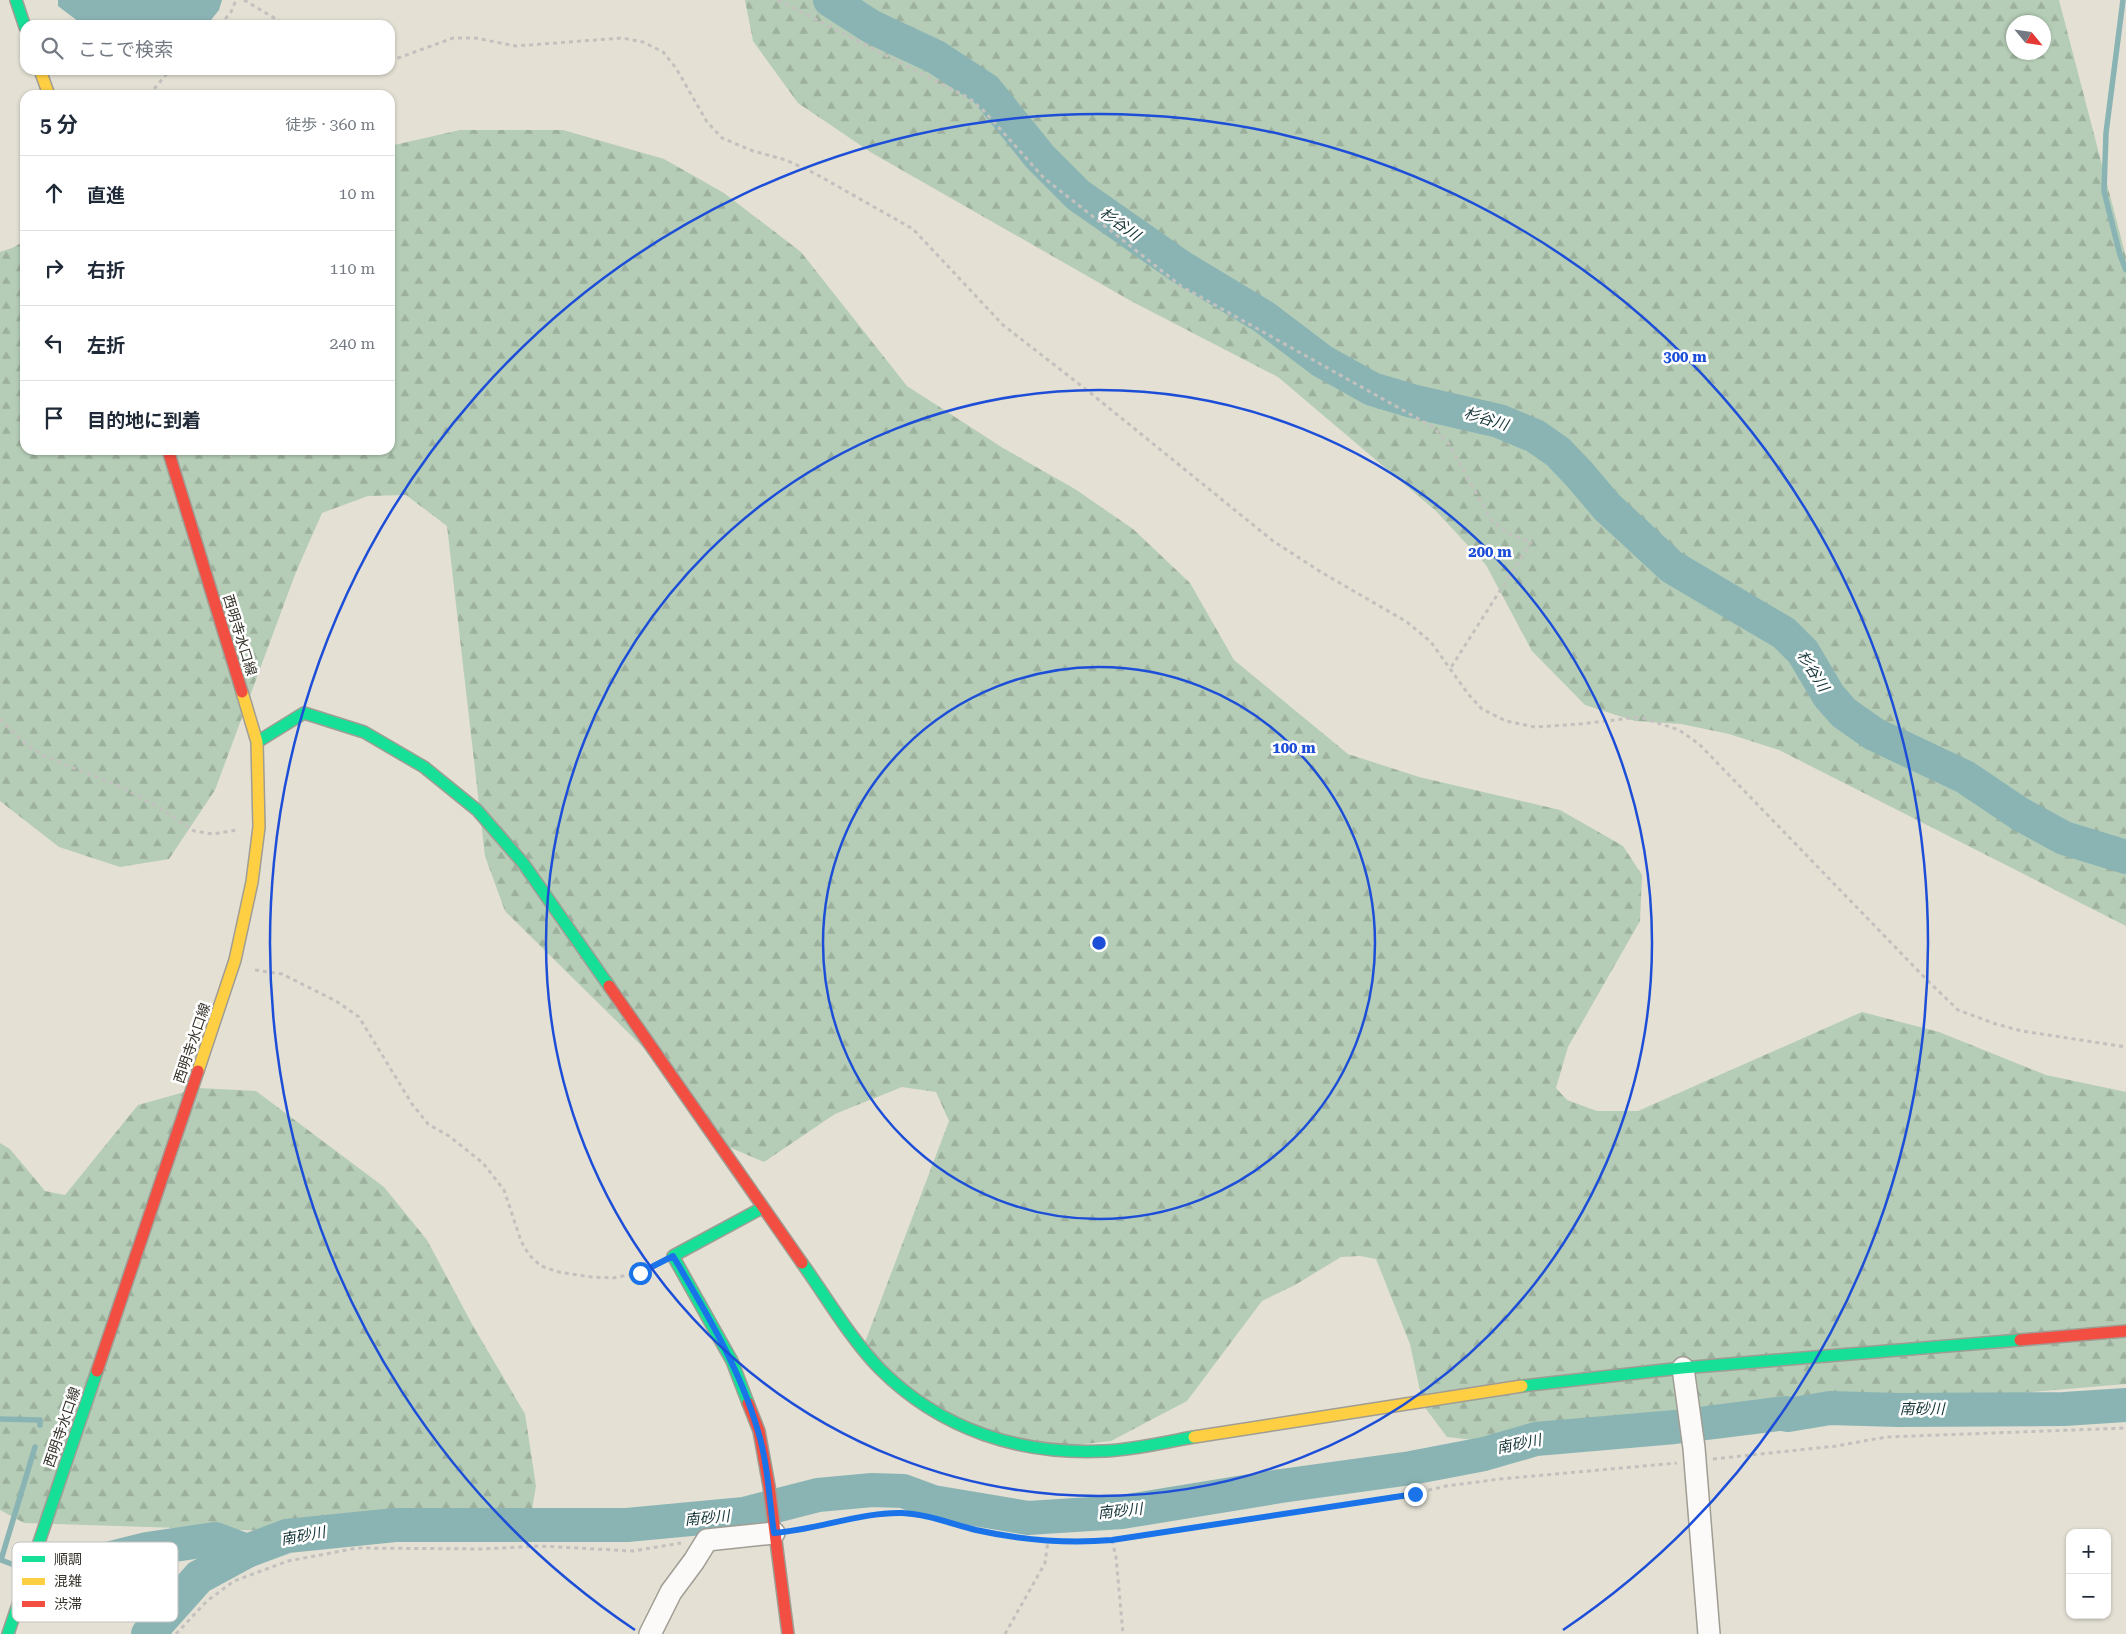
<!DOCTYPE html>
<html lang="ja">
<meta charset="utf-8">
<style>
body{margin:0;font-family:"Roboto Serif","Noto Sans JP",serif;background:#f6f6f7;color:#1f2937}
.controls{position:absolute;right:15px;bottom:15px;display:grid;overflow:hidden;border-radius:10px;box-shadow:0 1px 4px #0004}
.controls button{width:45px;height:45px;display:grid;place-items:center;padding:0;border:0;border-bottom:1px solid #e0e1e3;background:#fff;color:#1f2937;font:25px sans-serif}
.compass{position:absolute;left:2006px;top:15px;width:45px;height:45px;border-radius:50%;background:#fff;box-shadow:0 1px 4px #0004;rotate:119deg}
.stop{position:absolute;width:15px;height:15px;margin:-11px;border:4px solid #1a73e8;border-radius:50%;background:#fff}
.stop.end{background:#1a73e8;border-color:#fff;box-shadow:0 1px 5px #0008}
.list{margin:0;padding:0;list-style:none}
h2{display:flex;justify-content:space-between;align-items:center;height:65px;margin:0;padding:0 20px;font-size:21px}
h2 small{font-size:16px;font-weight:400;color:#747a83}
.list li{display:grid;grid-template-columns:32px 1fr auto;gap:15px;align-items:center;box-sizing:border-box;height:75px;padding:0 20px;border-top:1px solid #e0e1e3}
.list b{display:block;font-size:19px;white-space:nowrap}
.list em{font-size:16px;font-style:normal;color:#747a83}
.icon{flex:none;width:28px;height:28px;fill:none;stroke:currentColor;stroke-width:2;stroke-linecap:round;stroke-linejoin:round}
.map{position:relative;flex:none;width:2126px;height:1634px;overflow:hidden}
.search{position:absolute;background:#fff;box-shadow:0 1px 4px #0004;left:20px;top:20px;width:375px;height:55px;display:flex;align-items:center;gap:12px;box-sizing:border-box;padding:0 18px;border-radius:15px;color:#747a83;font-size:19px}
.panel{position:absolute;background:#fff;box-shadow:0 1px 4px #0004;left:20px;top:90px;width:375px;height:365px;border-radius:15px}
.map>svg:first-child{display:block}
.forest{fill:url(#forest-firs);fill-rule:evenodd}
.water{fill:#8ab4b4}
.lines{fill:none;stroke-linecap:round;stroke-linejoin:round}
.stream{stroke:#8ab4b4;stroke-width:5.5}
.river{stroke:#8ab4b4;stroke-width:34}
.street-casing{stroke:#a09d94;stroke-width:24}
.fast-casing{stroke:#a09d94;stroke-width:14}
.slow-casing{stroke:#a09d94;stroke-width:14}
.jam-casing{stroke:#a09d94;stroke-width:14}
.path{stroke:#c3c1be;stroke-width:3;stroke-dasharray:4 4;stroke-linecap:butt}
.street{stroke:#fbfaf9;stroke-width:21}
.fast{stroke:#16e098;stroke-width:11}
.slow{stroke:#ffcf43;stroke-width:11}
.jam{stroke:#f24e42;stroke-width:11}
.route{stroke:#1a73e8;stroke-width:6}
.ring{fill:none;stroke:#1d4ed8;stroke-width:2.5}
.labels{text-anchor:middle;dominant-baseline:central;stroke-width:5;stroke-linejoin:round;paint-order:stroke}
.street-label{font-size:14px;fill:#343129;stroke:#fff}
.water-label{font-size:15px;font-style:italic;fill:#133336;stroke:#fff}
.key{fill:#fff;stroke:#c2c1bf;stroke-width:1}
.key-label{font-size:14px;fill:#343129}
.centre{fill:#1d4ed8;stroke:#fff;stroke-width:2.5}
.ring-label{font-size:15px;text-anchor:middle;font-weight:bold;fill:#1d4ed8;stroke:#fff;stroke-width:5;stroke-linejoin:round;paint-order:stroke}
</style>
<div class="map">
<svg width="2126" height="1634" viewBox="0 0 2126 1634">
<defs>
<pattern id="forest-firs" width="22" height="20" patternUnits="userSpaceOnUse" patternTransform="scale(1.25)"><rect width="22" height="20" fill="#b5cdb7"/><path d="M5 1l3.5 6h-7zM16 11l3.5 6h-7z" fill="#9cb09d"/></pattern>
</defs>
<rect width="100%" height="100%" fill="#e4e0d4"/>
<g class="forest">
<path d="M745,0H2059L2126,257V926L1779,750L1729,734L1681,724L1635,721L1585,705L1532,651L1486,565L1436,511L1278,377L1131,301L872,153L798,103L753,41ZM2014,22H2044V52H2014Z"/>
<path d="M460,130H563L664,159L724,193L801,252L907,386L1003,448L1075,489L1133,529L1190,583L1234,660L1348,754L1419,777L1560,810L1623,846L1642,875L1640,921L1568,1047L1556,1088L1567,1100L1597,1111H1638L1862,1012L1939,1032L2046,1075L2126,1092V1384L1474,1440L1447,1437L1423,1405L1410,1344L1376,1259L1360,1256L1341,1257L1295,1285L1262,1301L1187,1401L1111,1441L1041,1449L924,1407L862,1350L949,1121L936,1092L902,1087L835,1114L764,1162L717,1142L664,1068L505,911L485,856L447,526L406,495L368,496L322,513L296,572L215,790L169,859L120,867L59,847L0,801V252L12,248L25,241V450H390V146Z"/>
<path d="M199,1088L256,1091L384,1187L427,1240L473,1326L525,1414L536,1486L527,1539L24,1523L0,1510V1143L10,1149L45,1191L65,1195L138,1105Z"/>
</g>
<path class="water" d="M58,0H222L219,10L207,25H83L58,6Z"/>
<g class="lines">
<g class="stream">
<path d="M2123,0L2106,133L2104,191L2120,255L2126,270"/>
<path d="M0,1419L40,1420V1425"/>
<path d="M22,1568L1,1560L35,1447"/>
</g>
<g class="river">
<path d="M830,0L872,27L936,57L986,90L1040,157L1078,195L1181,267L1264,317L1322,361L1372,389L1412,401L1499,421L1535,436L1558,452L1579,474L1607,507L1672,567L1784,633L1803,652L1829,696L1844,713L1874,734L1965,777L2020,814L2064,838L2126,857"/>
<path d="M43,1575L147,1549L215,1539L247,1551"/>
<path d="M148,1634L199,1577L247,1551L287,1536L395,1525H627L744,1514L818,1495L872,1490L903,1491L933,1502L1028,1518L1122,1512L1281,1486L1411,1468L1484,1454L1536,1439L1675,1427L1786,1413L1788,1415L1830,1408L1898,1410L2064,1409L2126,1405"/>
</g>
<g class="street-casing">
<g id="street">
<path d="M1683,1368L1694,1448L1709,1634"/>
<path d="M650,1634L671,1592L694,1561L707,1540L774,1533"/>
</g>
</g>
<g class="fast-casing">
<g id="fast">
<path d="M16,0L25,27"/>
<path d="M257,742L304,713L364,732L424,767L477,810L523,863L609,986"/>
<path d="M802,1263C827,1298 850,1338 880,1369C941,1430 1020,1455 1104,1451C1134,1450 1165,1442 1194,1437"/>
<path d="M1522,1386L1682,1368L2020,1340"/>
<path d="M748,1403L732,1361L673,1256L762,1208"/>
<path d="M8,1634L97,1371"/>
</g>
</g>
<g class="slow-casing">
<g id="slow">
<path d="M40,70L49,95"/>
<path d="M198,1071L235,960L252,882L259,827L257,742L242,692"/>
<path d="M1194,1437L1522,1386"/>
</g>
</g>
<g class="jam-casing">
<g id="jam">
<path d="M168,450L242,692"/>
<path d="M609,986L802,1263"/>
<path d="M2020,1340L2126,1331"/>
<path d="M97,1371L198,1071"/>
<path d="M748,1403L759,1431L769,1486L788,1634"/>
</g>
</g>
<g class="path">
<path d="M244,0L286,25"/>
<path d="M778,0L969,98L985,112L1044,178L1181,286L1433,427L1449,444L1491,520L1509,534L1531,542L1450,669"/>
<path d="M220,25L231,12L236,0"/>
<path d="M390,61L453,38H475L516,46L622,38L643,42L663,52L676,68L707,122L722,138L753,151L786,160L816,174L913,229L1003,325L1088,391L1273,541L1321,572L1407,622L1431,642L1469,695L1482,709L1506,721L1535,727L1580,724L1640,717L1679,730L1699,744L1928,981L1958,1010L1996,1024L2022,1031L2126,1047"/>
<path d="M149,95L170,70"/>
<path d="M0,719L28,746L46,757L117,785L157,806L194,831L213,834L237,830"/>
<path d="M255,970L282,974L336,1001L359,1017L412,1104L428,1124L449,1136L483,1163L504,1190L521,1241L529,1255L541,1266L559,1272L591,1277L613,1278L639,1273L655,1265"/>
<path d="M1713,1459L1836,1446L1886,1437L2126,1428"/>
<path d="M797,1531C831,1525 867,1513 902,1513C927,1514 951,1524 976,1530C1021,1540 1065,1544 1112,1540L1354,1502L1395,1498L1446,1486L1500,1479L1677,1463"/>
<path d="M1112,1540L1116,1557L1123,1634"/>
<path d="M176,1634L207,1601L234,1581L288,1561L357,1548L482,1549L539,1546L633,1551L681,1543"/>
<path d="M1005,1634L1045,1563L1048,1541"/>
</g>
<use href="#street" class="street"/>
<use href="#fast" class="fast"/>
<use href="#slow" class="slow"/>
<use href="#jam" class="jam"/>
</g>
<g class="lines">
<path class="route" d="M640,1273L673,1256C706,1312 740,1369 758,1431C768,1464 769,1499 774,1533C816,1530 861,1512 902,1513C927,1514 952,1524 976,1530C1021,1540 1065,1544 1112,1540L1415,1494"/>
</g>
<g class="ring">
<circle cx="1099" cy="943" r="276"/>
<circle cx="1099" cy="943" r="553"/>
<path d="M635 1630A829 829 0 1 1 1563 1630"/>
</g>
<g class="labels">
<g class="street-label">
<text transform="translate(240 635) rotate(73)">西明寺水口線</text>
<text transform="translate(192 1043) rotate(-71)">西明寺水口線</text>
<text transform="translate(62 1427) rotate(-71)">西明寺水口線</text>
</g>
<g class="water-label">
<text transform="translate(1120 224) rotate(35)">杉谷川</text>
<text transform="translate(1486 419) rotate(17)">杉谷川</text>
<text transform="translate(1813 671) rotate(58)">杉谷川</text>
<text x="1922" y="1409">南砂川</text>
<text transform="translate(1519 1444) rotate(-11)">南砂川</text>
<text transform="translate(1120 1511) rotate(-6)">南砂川</text>
<text transform="translate(707 1518) rotate(-5)">南砂川</text>
<text transform="translate(303 1536) rotate(-10)">南砂川</text>
</g>
</g>
<rect x="12" y="1542" width="166" height="80" rx="8" class="key"/>
<rect x="22" y="1556" width="23" height="6" fill="#16e098"/>
<rect x="22" y="1578" width="23" height="7" fill="#ffcf43"/>
<rect x="22" y="1601" width="23" height="6" fill="#f24e42"/>
<g class="key-label">
<text x="54" y="1564">順調</text>
<text x="54" y="1586">混雑</text>
<text x="54" y="1609">渋滞</text>
</g>
<circle cx="1099" cy="943" r="8" class="centre"/>
<g class="ring-label">
<text x="1685" y="362">300 m</text>
<text x="1490" y="557">200 m</text>
<text x="1294" y="753">100 m</text>
</g>
</svg>
<div class="controls">
<button>+</button>
<button>−</button>
</div>
<svg class="compass" viewBox="-18 -18 36 36"><path d="M0-13l5 13h-10z" fill="#e53935"/><path d="M0 13l5-13h-10z" fill="#747a83"/></svg>
<div class="stop" style="left:640px;top:1273px"></div>
<div class="stop end" style="left:1415px;top:1494px"></div>
<div class="search"><svg class="icon" aria-label="search" viewBox="0 0 24 24"><circle cx="10" cy="10" r="6"/><path d="M15 15l6 6"/></svg>ここで検索</div>
<section class="panel">
<h2>5 分<small>徒歩 · 360 m</small></h2>
<ul class="list">
<li><svg class="icon" aria-label="ahead" viewBox="0 0 24 24"><path d="M12 20V5M6 11l6-6 6 6"/></svg><div><b>直進</b></div><em>10 m</em></li>
<li><svg class="icon" aria-label="right" viewBox="0 0 24 24"><path d="M7 20v-9h11M14 6l5 5-5 5"/></svg><div><b>右折</b></div><em>110 m</em></li>
<li><svg class="icon" aria-label="left" viewBox="0 0 24 24"><path d="M17 20v-9H6M10 6l-5 5 5 5"/></svg><div><b>左折</b></div><em>240 m</em></li>
<li><svg class="icon" aria-label="arrive" viewBox="0 0 24 24"><path d="M6 21V4h12l-3 4 3 4H6"/></svg><div><b>目的地に到着</b></div></li>
</ul>
</section>
</div>
